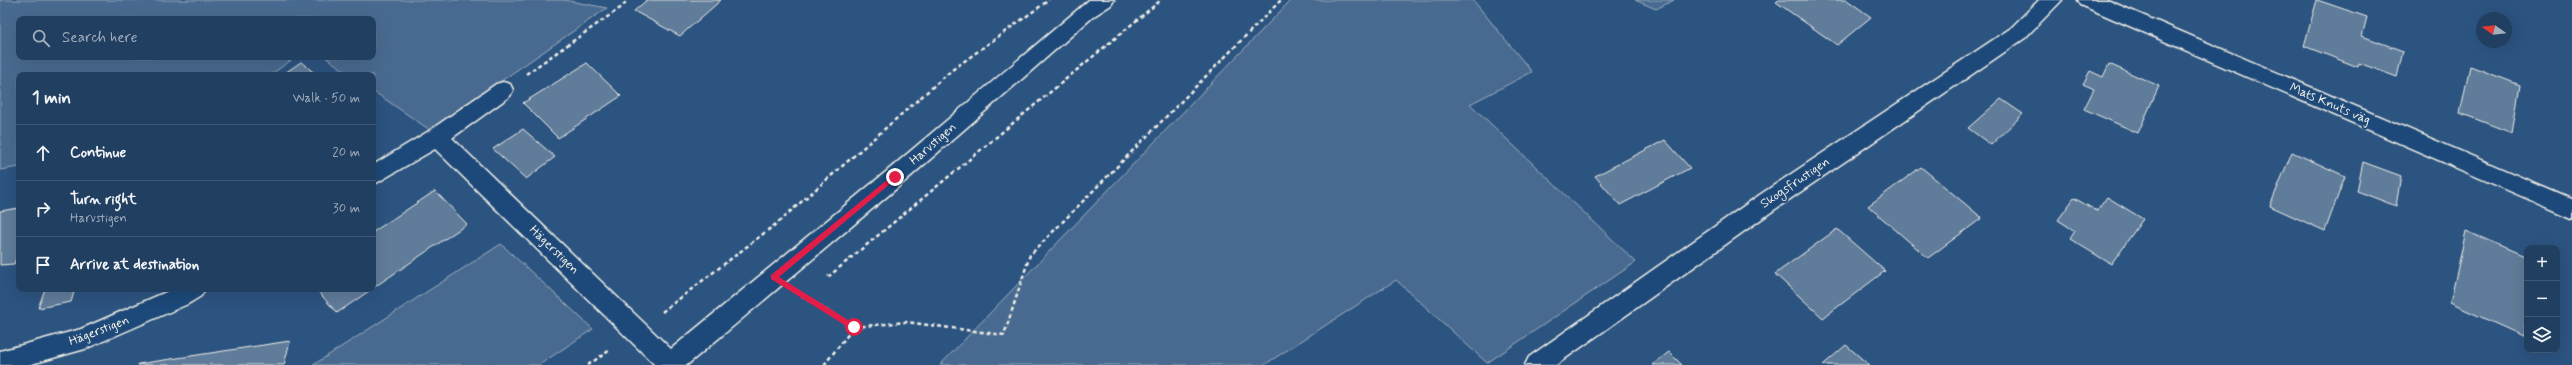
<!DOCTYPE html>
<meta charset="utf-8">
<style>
body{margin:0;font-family:Mynerve,sans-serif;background:#2d4a6a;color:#f1f3f6}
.controls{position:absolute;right:12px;bottom:12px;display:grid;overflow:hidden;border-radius:8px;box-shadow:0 4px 16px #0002}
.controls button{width:36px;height:36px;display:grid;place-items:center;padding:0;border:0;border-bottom:1px solid #3e5876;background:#213f61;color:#f1f3f6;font:20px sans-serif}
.compass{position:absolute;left:2476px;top:12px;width:36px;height:36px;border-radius:50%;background:#213f61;box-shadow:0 4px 16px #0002;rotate:284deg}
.stop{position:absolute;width:12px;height:12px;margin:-9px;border:3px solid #e11d48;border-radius:50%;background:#fff}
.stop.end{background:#e11d48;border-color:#fff;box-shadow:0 1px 4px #0008}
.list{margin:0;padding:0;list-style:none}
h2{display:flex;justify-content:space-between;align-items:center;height:52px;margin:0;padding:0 16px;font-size:17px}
h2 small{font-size:13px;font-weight:400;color:#a2afbd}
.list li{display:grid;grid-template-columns:26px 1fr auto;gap:12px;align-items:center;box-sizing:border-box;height:56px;padding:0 16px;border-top:1px solid #3e5876}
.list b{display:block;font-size:15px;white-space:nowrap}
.list p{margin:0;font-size:13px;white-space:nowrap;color:#a2afbd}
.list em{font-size:13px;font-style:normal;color:#a2afbd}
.icon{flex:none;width:22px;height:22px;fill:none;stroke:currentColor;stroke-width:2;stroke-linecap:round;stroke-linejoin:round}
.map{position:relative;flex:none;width:2572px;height:365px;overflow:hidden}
.search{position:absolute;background:#213f61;box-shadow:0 4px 16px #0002;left:16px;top:16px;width:360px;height:44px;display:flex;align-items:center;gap:10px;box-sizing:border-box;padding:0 14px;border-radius:8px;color:#a2afbd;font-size:15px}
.panel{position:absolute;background:#213f61;box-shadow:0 4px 16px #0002;left:16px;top:72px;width:360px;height:220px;border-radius:8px}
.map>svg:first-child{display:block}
.green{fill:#496b90;stroke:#9eaebc}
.building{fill:#5e7b9a;stroke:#f4f1e8}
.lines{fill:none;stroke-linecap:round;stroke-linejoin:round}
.street-casing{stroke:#f4f1e8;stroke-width:3}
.path{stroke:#f4f1e8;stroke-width:2.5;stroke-dasharray:4 3;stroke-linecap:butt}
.street{fill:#1f4a7a;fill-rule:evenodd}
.route{fill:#e11d48}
.labels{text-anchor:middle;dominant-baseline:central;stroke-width:4;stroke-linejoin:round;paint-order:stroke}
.street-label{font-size:13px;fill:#f4f1e8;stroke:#1f4a7a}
</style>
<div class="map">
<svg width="2572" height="365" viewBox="0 0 2572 365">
<rect width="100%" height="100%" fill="#2c5481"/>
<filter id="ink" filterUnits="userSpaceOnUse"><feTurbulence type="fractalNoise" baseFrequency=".025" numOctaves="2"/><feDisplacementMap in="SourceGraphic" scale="8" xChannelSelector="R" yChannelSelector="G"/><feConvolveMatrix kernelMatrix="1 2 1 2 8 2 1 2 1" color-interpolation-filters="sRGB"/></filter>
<g filter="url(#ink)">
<g class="green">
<path d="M0,0H564L607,8L430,130L373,91V75H351L325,57H373V19H19V57H296L270,75H19V167L0,170Z"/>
<path d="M1291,0H1473L1532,72L1470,104L1636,262L1487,363L1396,280L1264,365H940Z"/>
<path d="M1635,0H1674L1656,9Z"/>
<path d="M501,244L593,329L539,365H313Z"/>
</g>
<g class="building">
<path d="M647,0H721L680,36L634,11Z"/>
<path d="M1779,0H1847L1871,17L1837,45L1776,2Z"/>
<path d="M2317,0L2367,17L2362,36L2403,51L2397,77L2359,63L2358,67L2304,46Z"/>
<path d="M301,62L317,75H282Z"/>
<path d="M587,63L621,96L558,138L523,103Z"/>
<path d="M2109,64L2159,86L2138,133L2084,109L2094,89L2083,84L2090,71L2103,77Z"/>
<path d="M2470,66L2520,85L2512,133L2460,113Z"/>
<path d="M2001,99L2023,114L1991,145L1968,128Z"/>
<path d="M523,129L555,157L526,179L493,149Z"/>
<path d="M1665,140L1690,168L1620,205L1595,176Z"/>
<path d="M2292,152L2345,176L2325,231L2270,206Z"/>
<path d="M2363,162L2401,176L2396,206L2357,191Z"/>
<path d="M1921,167L1982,218L1928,258L1868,206Z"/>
<path d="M435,191L467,224L373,288V232Z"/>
<path d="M2107,197L2143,219L2111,264L2070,239L2075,231L2058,220L2074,198L2097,211Z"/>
<path d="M19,208V251L14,264L0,265V211Z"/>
<path d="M1837,229L1885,271L1823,318L1775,274Z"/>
<path d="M2466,231L2527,257V316L2523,336L2450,303Z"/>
<path d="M45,289H75L71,302L38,308Z"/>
<path d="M316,289H372L337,313Z"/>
<path d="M290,341L284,365H138V364Z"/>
<path d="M1846,345L1869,365H1823Z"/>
<path d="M1669,352L1682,365H1652Z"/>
</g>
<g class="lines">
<g class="street-casing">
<g id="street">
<path d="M1089,0H1114L1111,5L1094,16L903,183L687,365H655L435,149L373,185V165L429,131L496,84L503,82L510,84L513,90L510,96L452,138L671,349L887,171Z"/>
<path d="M2039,0H2062L2025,38L1774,210L1556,365H1525L1529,357L1758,196L2011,28Z"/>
<path d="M2078,0H2107L2572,199V218L2081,5Z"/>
<path d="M173,289H205L201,296L188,304L85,349L28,365H0V351L81,329Z"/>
</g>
</g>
<g class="path">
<path d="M526,74L623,6L627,0"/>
<path d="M828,277L1161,0"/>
<path d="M801,295L854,327"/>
<path d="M662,312L776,224L952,70L1049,0"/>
<path d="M588,365L610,350"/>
<path d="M824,365L854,327L906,322L1004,335L1030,255L1281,0"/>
</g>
<use href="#street" class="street"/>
</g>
</g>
<path class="route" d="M893,175H897V178L779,277L856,325V329H851L771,279V275Z"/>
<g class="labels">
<g class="street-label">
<text transform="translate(2330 104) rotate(23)">Mats Knuts väg</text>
<text transform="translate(933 144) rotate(-41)">Harvstigen</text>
<text transform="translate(1795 183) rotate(-34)">Skogsfrustigen</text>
<text transform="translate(554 250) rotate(44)">Hägerstigen</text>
<text transform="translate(99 331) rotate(-21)">Hägerstigen</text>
</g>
</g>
</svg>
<div class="controls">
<button>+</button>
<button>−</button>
<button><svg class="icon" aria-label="layers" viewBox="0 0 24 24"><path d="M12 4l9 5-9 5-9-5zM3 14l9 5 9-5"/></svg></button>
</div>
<svg class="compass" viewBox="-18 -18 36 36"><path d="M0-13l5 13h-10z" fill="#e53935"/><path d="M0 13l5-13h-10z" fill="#a2afbd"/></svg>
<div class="stop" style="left:854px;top:327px"></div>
<div class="stop end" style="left:895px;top:177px"></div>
<div class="search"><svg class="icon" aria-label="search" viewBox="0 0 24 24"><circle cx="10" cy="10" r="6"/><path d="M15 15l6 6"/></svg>Search here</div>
<section class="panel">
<h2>1 min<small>Walk · 50 m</small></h2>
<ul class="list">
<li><svg class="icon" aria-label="ahead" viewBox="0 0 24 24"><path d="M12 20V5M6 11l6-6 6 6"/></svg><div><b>Continue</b></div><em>20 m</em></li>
<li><svg class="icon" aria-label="right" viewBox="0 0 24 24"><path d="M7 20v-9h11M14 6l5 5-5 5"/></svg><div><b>Turn right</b><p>Harvstigen</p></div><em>30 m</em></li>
<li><svg class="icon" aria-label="arrive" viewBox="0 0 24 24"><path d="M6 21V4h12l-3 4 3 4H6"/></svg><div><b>Arrive at destination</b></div></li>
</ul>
</section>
</div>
